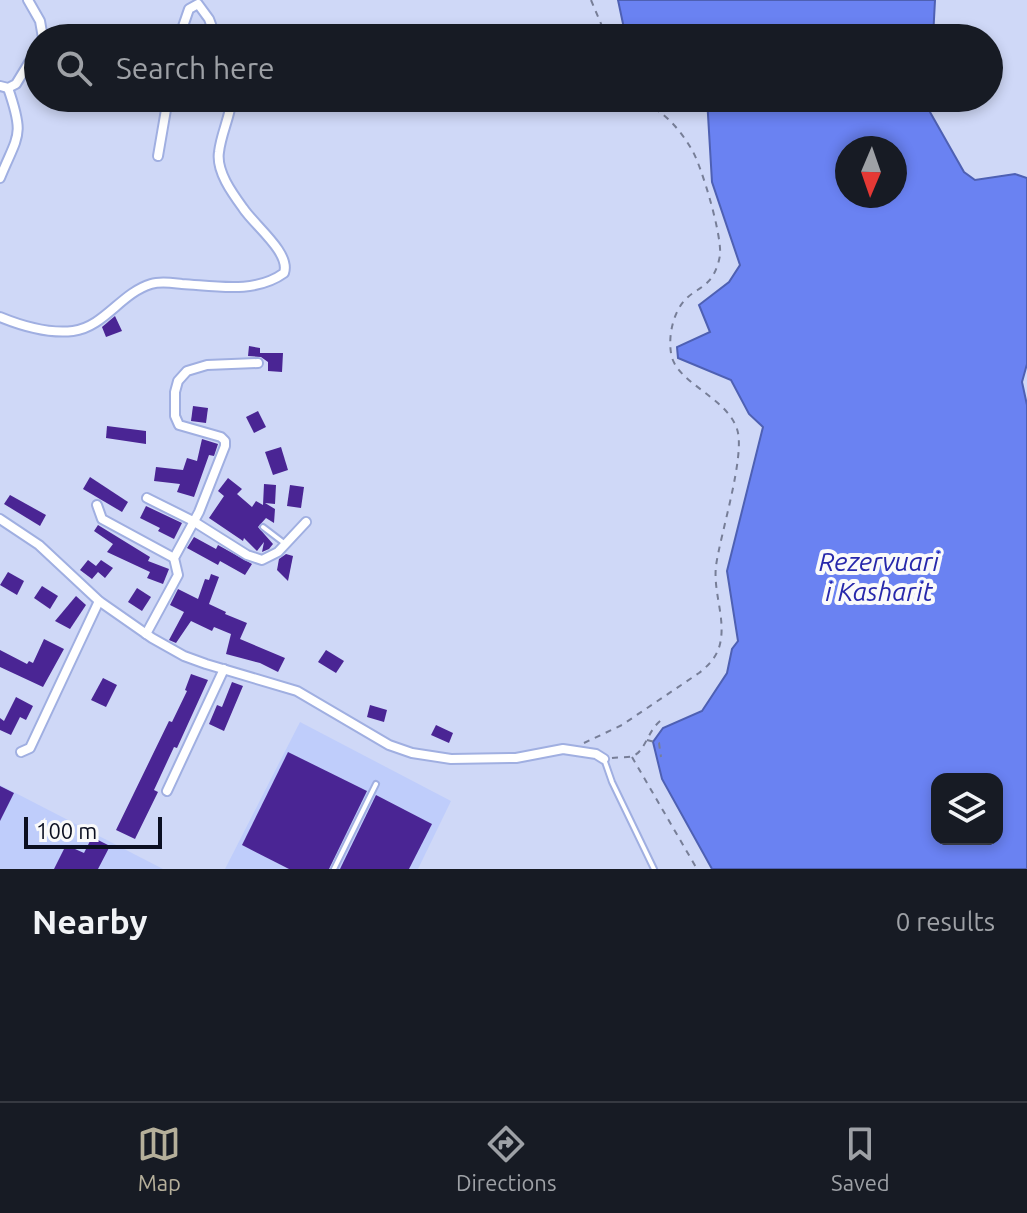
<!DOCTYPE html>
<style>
body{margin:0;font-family:Ubuntu,sans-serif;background:#20242c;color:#f1f3f6}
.controls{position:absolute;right:24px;bottom:24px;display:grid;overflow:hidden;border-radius:16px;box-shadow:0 4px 12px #0003}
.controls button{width:72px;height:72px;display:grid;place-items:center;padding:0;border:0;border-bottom:2px solid #363941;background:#171b24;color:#f1f3f6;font:40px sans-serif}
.compass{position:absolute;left:835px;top:136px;width:72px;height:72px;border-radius:50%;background:#171b24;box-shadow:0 4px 12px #0003;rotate:182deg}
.scale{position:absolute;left:24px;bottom:20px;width:138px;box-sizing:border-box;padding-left:8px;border:4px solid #0b0f21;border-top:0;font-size:22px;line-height:28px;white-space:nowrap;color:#0b0f21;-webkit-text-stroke:6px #fafafa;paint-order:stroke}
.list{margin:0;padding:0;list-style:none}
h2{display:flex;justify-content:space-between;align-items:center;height:104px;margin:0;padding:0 32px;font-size:34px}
h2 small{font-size:26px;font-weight:400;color:#9ea1a6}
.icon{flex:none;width:44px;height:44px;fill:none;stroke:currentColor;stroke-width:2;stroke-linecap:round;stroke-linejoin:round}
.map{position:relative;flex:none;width:1027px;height:869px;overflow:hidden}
.search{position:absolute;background:#171b24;box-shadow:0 4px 12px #0003;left:24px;right:24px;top:24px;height:88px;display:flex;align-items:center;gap:20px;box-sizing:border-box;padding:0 28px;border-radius:44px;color:#9ea1a6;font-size:30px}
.sheet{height:232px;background:#171b24}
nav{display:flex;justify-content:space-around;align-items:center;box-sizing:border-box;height:112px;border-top:2px solid #363941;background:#171b24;font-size:22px;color:#9ea1a6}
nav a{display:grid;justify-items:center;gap:4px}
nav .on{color:#b5af9a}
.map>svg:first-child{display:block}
.built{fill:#bfcdfb}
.water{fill:#6a82f2;stroke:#4e60b3;stroke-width:2;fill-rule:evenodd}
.building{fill:#4a2594}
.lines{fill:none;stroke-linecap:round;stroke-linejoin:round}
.service-casing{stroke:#a0afe1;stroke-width:8}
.minor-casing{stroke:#a0afe1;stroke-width:12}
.path{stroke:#777e97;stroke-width:2;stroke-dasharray:6 6;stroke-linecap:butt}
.service{stroke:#fff;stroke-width:4}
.minor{stroke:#fff;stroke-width:8}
.labels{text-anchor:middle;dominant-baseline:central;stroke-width:8;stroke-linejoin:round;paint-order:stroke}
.water-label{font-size:26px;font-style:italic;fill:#2728ab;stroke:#fafafa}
</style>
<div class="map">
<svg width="1027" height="869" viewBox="0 0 1027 869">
<rect width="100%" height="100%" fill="#cfd8f7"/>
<g class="built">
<path d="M300,722L451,801L418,869H225Z"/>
<path d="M0,785L163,869H0Z"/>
</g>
<g class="water">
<path d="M618,0H935L933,38H626Z"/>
<path d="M707,98H922L964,172L975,180L1015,174L1027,178V364L1022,382L1027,405V869H712L662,779L653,742L663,728L702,711L727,673L732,649L738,641L727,571L763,427L749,414L731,380L678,358L677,347L710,332L699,305L729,282L740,265L712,182ZM847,148H895V196H847ZM937,779H997V839H937Z"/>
</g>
<g class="building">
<path d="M115,316L122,331L106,337L102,327Z"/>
<path d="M249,346L260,348V353H283L282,372L268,371V362L261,357L248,356Z"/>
<path d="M193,406L208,408L206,423L191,421Z"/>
<path d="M258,411L266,427L254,433L246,417Z"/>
<path d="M107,426L146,431V444L106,438Z"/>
<path d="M202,439L218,444L214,456L209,455L194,497L177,492L180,484L154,481L156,467L183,470L187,458L197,461Z"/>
<path d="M281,447L288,470L273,475L265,452Z"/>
<path d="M90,477L128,502L122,512L83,489Z"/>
<path d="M228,478L242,489L237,494L252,507L256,501L263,505L264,484L276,485L275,504L265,503L275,509L274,523L266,518L258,527L273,544L269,549L262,552L264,542L257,551L244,538L243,541L209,518L224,496L218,491Z"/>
<path d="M290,485L304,487L301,508L287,506Z"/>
<path d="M10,495L46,515L40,526L4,504Z"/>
<path d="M146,506L182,523L174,539L158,531L160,528L140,518Z"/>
<path d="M98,525L150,557L148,561L169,569L163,584L147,578L150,572L107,552L113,544L94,531Z"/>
<path d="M194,537L216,549L218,545L252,564L245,575L220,561L218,565L187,548Z"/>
<path d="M286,554L293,556L288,581L277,570L279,559Z"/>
<path d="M88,560L96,566L101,560L113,568L105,578L98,572L92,579L80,570Z"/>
<path d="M8,572L24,581L17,595L0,585Z"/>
<path d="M211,574L219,577L209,604L226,612L225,614L247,623L240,639L285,658L278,672L260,663L226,654L231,634L214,627L212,631L191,621L176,643L169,640L184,612L170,605L178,589L198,599L205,579L209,580Z"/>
<path d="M42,586L58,596L50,609L34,598Z"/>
<path d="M137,588L151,597L142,611L128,602Z"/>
<path d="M76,596L86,605L70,629L55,621Z"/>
<path d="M44,639L64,649L43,687L0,667V650L27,664L29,661L33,663Z"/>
<path d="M326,650L344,661L336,673L318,662Z"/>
<path d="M191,674L208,680L177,748L174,747L154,790L158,792L135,839L116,830L169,721L172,722L187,691L185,690Z"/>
<path d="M103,678L117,685L106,707L91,700Z"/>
<path d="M232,682L243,686L224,731L209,724L217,705L222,707Z"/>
<path d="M16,697L33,706L26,720L20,717L11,735L0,730V718L4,721Z"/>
<path d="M370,705L387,710L384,722L367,717Z"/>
<path d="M436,725L453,733L449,743L431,735Z"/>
<path d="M288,752L367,791L329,869H289L242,845Z"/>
<path d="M0,786L14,793L0,821Z"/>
<path d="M376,795L432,824L409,869H340Z"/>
<path d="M92,837L110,846L98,869H54L66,845L84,853Z"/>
</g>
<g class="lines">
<g class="service-casing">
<g id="service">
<path d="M263,527L284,543"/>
<path d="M604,759L612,782L654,869"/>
<path d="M334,869L376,784"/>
</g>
</g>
<g class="minor-casing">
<g id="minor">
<path d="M28,0L40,21L43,38"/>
<path d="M179,38L189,9L198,4L209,19L216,38"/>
<path d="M0,86L8,88L16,84L38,48"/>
<path d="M158,156L168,98"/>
<path d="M0,178C18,134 25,137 8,88"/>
<path d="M0,317C22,326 48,334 73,331C104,327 121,293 151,284C161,281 172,283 182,284C216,286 255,294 284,273C291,253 254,225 243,208C232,193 216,171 219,152C221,134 230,117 232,98"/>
<path d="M147,498L193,521L247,555L262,560L278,552L306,522"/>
<path d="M97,505L102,519L174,558"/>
<path d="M0,519L39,545L99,601L152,638L184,656L206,664L297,691L389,745L412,753L451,759L516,758L563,749L596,754L604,759"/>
<path d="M146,634L178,575L174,558L199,512L225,446V441L221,437L179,425L175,416V392L178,381L187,371L207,365L258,363"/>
<path d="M21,752L30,748L99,601"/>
<path d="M167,791L224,669"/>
</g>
</g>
<g class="path">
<path d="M591,0L607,38"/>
<path d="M647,740L659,743L661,757"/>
<path d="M584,743L622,725L699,673C708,666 717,657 720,644C726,619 713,592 716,566C720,535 746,455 737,429C726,396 675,383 671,353C668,334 674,309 688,297C696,290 706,286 712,277C716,271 719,262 720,255C722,235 702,167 692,150C684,136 673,122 661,113C652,106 641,106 635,98"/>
<path d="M632,757L697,869"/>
<path d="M612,758C618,757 628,758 633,756C646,751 648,728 663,719"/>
</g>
<use href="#service" class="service"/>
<use href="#minor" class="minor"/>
</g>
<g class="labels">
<g class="water-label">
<text x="879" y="561">Rezervuari<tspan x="879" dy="30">i Kasharit</tspan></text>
</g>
</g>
</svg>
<div class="controls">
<button><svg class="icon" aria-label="layers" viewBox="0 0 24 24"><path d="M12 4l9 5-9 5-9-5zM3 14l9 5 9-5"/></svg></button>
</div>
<svg class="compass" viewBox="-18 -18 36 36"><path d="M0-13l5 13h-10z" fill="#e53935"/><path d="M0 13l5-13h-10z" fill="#9ea1a6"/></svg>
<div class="scale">100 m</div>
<div class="search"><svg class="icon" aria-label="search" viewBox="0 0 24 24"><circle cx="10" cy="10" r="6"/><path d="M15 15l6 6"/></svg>Search here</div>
</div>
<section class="sheet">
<h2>Nearby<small>0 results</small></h2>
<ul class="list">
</ul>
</section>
<nav>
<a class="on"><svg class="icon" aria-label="map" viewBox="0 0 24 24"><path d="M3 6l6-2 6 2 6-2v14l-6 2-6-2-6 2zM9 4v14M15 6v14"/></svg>Map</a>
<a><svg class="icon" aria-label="directions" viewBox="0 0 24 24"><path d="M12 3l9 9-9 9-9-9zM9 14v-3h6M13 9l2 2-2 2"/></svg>Directions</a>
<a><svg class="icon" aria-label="saved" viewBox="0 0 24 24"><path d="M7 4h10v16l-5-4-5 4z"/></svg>Saved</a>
</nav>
